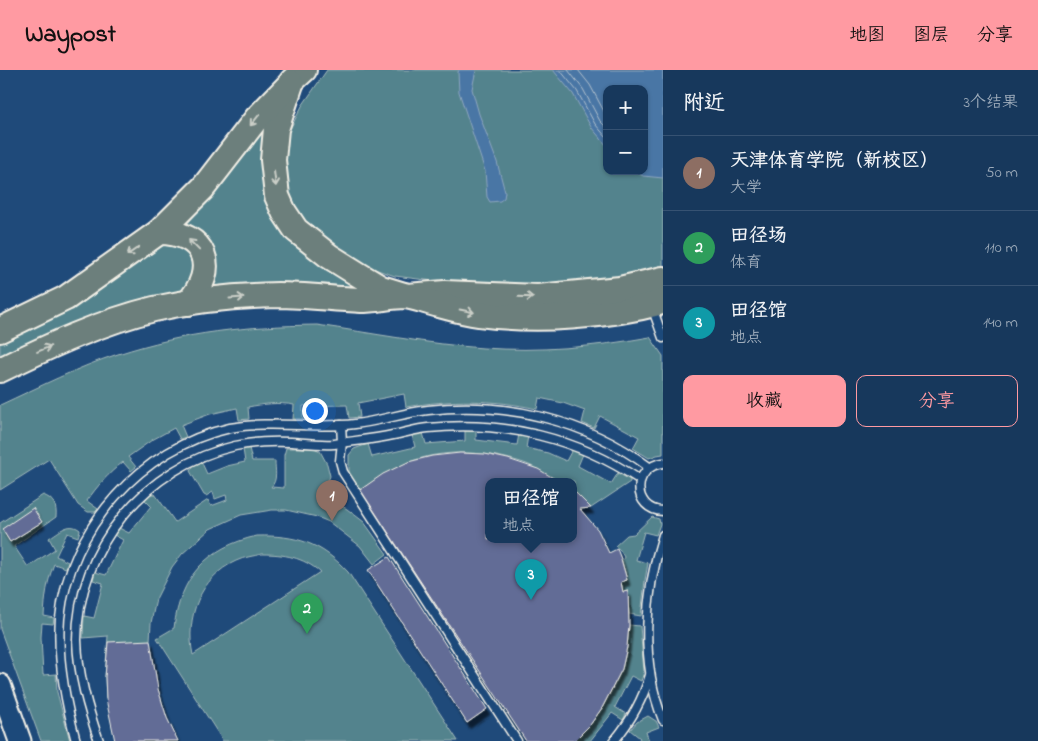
<!DOCTYPE html>
<html lang="zh">
<meta charset="utf-8">
<style>
body{margin:0;font-family:"Indie Flower","LXGW WenKai TC",sans-serif;background:#203f62;color:#f1f3f6}
.controls{position:absolute;right:15px;top:15px;display:grid;overflow:hidden;border-radius:10px;box-shadow:0 1px 4px #0004}
.controls button{width:45px;height:45px;display:grid;place-items:center;padding:0;border:0;border-bottom:1px solid #365272;background:#17385c;color:#f1f3f6;font:25px sans-serif}
.you{position:absolute;left:314px;top:340px;width:18px;height:18px;margin:-12px;border:4px solid #fff;border-radius:50%;background:#1a73e8;box-shadow:0 0 0 8px #1a73e833}
.badge{display:grid;place-items:center;width:32px;height:32px;border-radius:50%;background:#ff9aa2;color:#fff;font-size:16px;font-weight:700}
.pin{position:absolute;translate:-50% -41px;filter:drop-shadow(0 1px 2px #0008)}
.pin::after{content:'';position:absolute;top:26px;width:18px;height:15px;background:inherit;clip-path:polygon(0 0,100% 0,50% 100%)}
.popup{position:absolute;left:485px;top:408px;width:92px;height:65px;box-sizing:border-box;display:grid;place-content:center;border-radius:10px;background:#17385c;filter:drop-shadow(0 1px 4px #0005);font-size:16px;white-space:nowrap;color:#9eacbb}
.popup b{font-size:19px;color:#f1f3f6}
.popup::after{content:'';position:absolute;left:50%;top:100%;margin-left:-10px;border:10px solid transparent;border-top-color:#17385c}
.list{margin:0;padding:0;list-style:none}
h2{display:flex;justify-content:space-between;align-items:center;height:65px;margin:0;padding:0 20px;font-size:21px}
h2 small{font-size:16px;font-weight:400;color:#9eacbb}
.list li{display:grid;grid-template-columns:32px 1fr auto;gap:15px;align-items:center;box-sizing:border-box;height:75px;padding:0 20px;border-top:1px solid #365272}
.list b{display:block;font-size:19px;white-space:nowrap}
.list p{margin:0;font-size:16px;white-space:nowrap;color:#9eacbb}
.list em{font-size:16px;font-style:normal;color:#9eacbb}
.actions{display:flex;gap:10px;padding:15px 20px}
.actions a{flex:1;padding:11px 0;border:1px solid #ff9aa2;border-radius:10px;text-align:center;font-size:18px;color:#ff9aa2}
.actions .main{background:#ff9aa2;color:#111}
.map{position:relative;flex:none;width:663px;height:671px;overflow:hidden}
header{display:flex;align-items:center;gap:30px;box-sizing:border-box;height:70px;padding:0 25px;background:#ff9aa2;color:#111}
header strong{font-size:24px}
nav{display:flex;gap:28px;margin-inline-start:auto;font-size:18px}
main{display:flex}
aside{flex:1;background:#17385c}
.map>svg:first-child{display:block}
.green{fill:#53838d;stroke:#a4baba;fill-rule:evenodd}
.water{fill:#4a76a5;stroke:#8ea7c0}
.lines{fill:none;stroke-linecap:round;stroke-linejoin:round}
.shore{stroke:#b0c0cd;stroke-width:1}
.building{fill:#626c96;stroke:#f4f1e8;filter:url(#shadow)}
.service-casing{stroke:#f4f1e8;stroke-width:11}
.secondary-casing{stroke:#f4f1e8;stroke-width:25}
.primary-casing{stroke:#f4f1e8;stroke-width:28}
.service{stroke:#1f4a7a;stroke-width:8}
.secondary{stroke:#1f4a7a;stroke-width:21}
.primary{stroke:#6c7f7c;stroke-width:24}
.oneway{stroke:#cbcfc8}
</style>
<header>
<strong>Waypost</strong>
<nav><a>地图</a><a>图层</a><a>分享</a></nav>
</header>
<main>
<div class="map">
<svg width="663" height="671" viewBox="0 0 663 671">
<defs>
<filter id="shadow"><feDropShadow dx="3" dy="5.5" stdDeviation="1" flood-color="#0009"/></filter>
</defs>
<rect width="100%" height="100%" fill="#1f4a7a"/>
<filter id="ink" filterUnits="userSpaceOnUse"><feTurbulence type="fractalNoise" baseFrequency=".02" numOctaves="2"/><feDisplacementMap in="SourceGraphic" scale="10" xChannelSelector="R" yChannelSelector="G"/><feConvolveMatrix kernelMatrix="1 2 1 2 8 2 1 2 1" color-interpolation-filters="sRGB"/></filter>
<g filter="url(#ink)">
<g class="green">
<path d="M327,0H663V200L582,215L472,216L395,206L363,195L313,164L290,134L282,87L288,63L302,36ZM607,19H644V101H607Z"/>
<path d="M267,54V123L370,220L326,214L280,212L214,219L208,215L184,158L247,83Z"/>
<path d="M172,171L196,190L188,220L111,239L79,251L0,287V273L89,228L163,173Z"/>
<path d="M317,255C372,263 427,274 483,278C539,282 595,277 650,267L663,286V384L657,385L649,388L633,378L639,367L600,346L594,358L582,353L585,341L563,333L539,328L537,339C493,329 450,329 406,337L404,324L358,333L360,347L349,348L347,335L303,336V349H293L294,335C279,332 263,334 248,337L249,349L239,350L237,338L210,344L181,355L186,367L180,369L174,358L152,370L128,387L136,397L131,401L123,392C109,403 97,416 87,431L98,439L95,442H88L78,435L49,389L0,420V335C39,317 78,297 118,284C186,262 246,256 317,255Z"/>
<path d="M465,360L476,361V370L517,375L519,364L528,366L526,378L548,383L566,391L572,380L583,384L578,396L611,414L618,403L630,410V412L591,438L574,421V411C569,411 563,412 558,411C546,406 536,397 524,393C487,381 443,378 407,393C390,400 375,410 360,420L349,404V385L354,379L368,374L372,387L415,377L412,365L423,363L426,374L465,371Z"/>
<path d="M249,378L252,391H275C275,400 278,410 271,417L284,418V385L286,378H314L320,381L327,394L330,406L323,425L347,439L364,452L387,484L374,494L360,476L329,452L317,447L286,440H272L241,445L210,459L182,484L172,497L156,529L151,553L150,570L106,629L105,607L108,566L83,568L84,546L94,548L103,513L93,510L95,502L106,505L123,470L114,465L119,458L129,463L151,436L144,429L150,424H155L175,452L208,430L211,436L227,430L226,425L215,429L213,422L206,426L204,425L190,401L194,395L201,391L207,404L227,396L245,392L243,379Z"/>
<path d="M43,425C54,429 57,436 56,447L14,476L28,497L55,479L49,468C59,462 69,451 80,460L78,467L67,463L56,486L68,492L66,498L54,494C47,511 45,528 44,546L54,548L53,554L42,553L41,567L43,605L56,604L57,622L70,671H41L0,559V453Z"/>
<path d="M652,447L659,449L660,454L656,465L644,462L636,490L648,493L645,510L641,546L629,544L628,521L623,522L621,512L627,510L622,491L624,487L620,480L615,476L627,465L634,464Z"/>
<path d="M257,466C297,465 321,473 348,502L458,671H223L157,568L174,558C180,507 207,477 257,466ZM262,484C284,484 303,487 320,502L193,585C185,548 200,507 236,491C244,487 254,486 262,484Z"/>
<path d="M629,555L640,556L644,602L641,611L631,606L615,637L626,644L623,650L612,643L590,671H574C607,641 627,599 629,555Z"/>
<path d="M648,646L656,651L659,657L646,662L649,671H638L640,668L630,660L637,652Z"/>
</g>
<g class="water">
<path d="M459,0H476L472,19L479,44L497,92L505,122L504,128L500,131L490,132L487,127L485,101L459,22L458,2Z"/>
<path d="M553,0H663V108L643,106L634,101H644V19H607V76L591,57L573,24Z"/>
</g>
<g class="lines">
<g class="shore">
<path d="M560,0L577,21L595,54L607,68"/>
<path d="M568,0L583,19L600,51L607,58"/>
<path d="M578,0L590,15L607,47"/>
</g>
</g>
<g class="building">
<path d="M460,383L485,384L508,389L538,399L555,409L554,411H488V469H574V421L591,438L580,439L598,460L609,483L617,479L621,489L627,510L621,512L623,522L628,521L629,555L627,577L622,599L602,638L590,655L574,671H526L360,420L383,404L408,392L432,386Z"/>
<path d="M33,438L42,452L10,472L2,459Z"/>
<path d="M389,487L487,639L467,653L368,500Z"/>
<path d="M150,570L158,619L167,648L178,671H115L106,629L105,607L108,572Z"/>
</g>
<g class="lines">
<g class="service-casing">
<g id="service">
<path d="M652,237L663,268"/>
<path d="M341,355L342,372L340,391L343,402L517,671"/>
<path d="M663,393C631,397 632,440 663,441"/>
<path d="M663,465C644,523 640,593 663,650"/>
<path d="M76,671C65,631 57,589 60,548C69,458 142,377 230,358C271,350 313,359 355,354C380,351 403,343 428,340C506,331 586,350 649,397"/>
<path d="M99,671C88,639 78,605 77,570C77,478 146,396 235,376C253,372 272,371 291,372C305,373 320,375 334,374C354,371 374,369 393,365C405,363 416,359 428,358C504,350 577,368 640,410"/>
<path d="M614,671C630,652 643,629 650,605"/>
</g>
</g>
<g class="secondary-casing">
<path id="secondary" d="M0,615L20,671"/>
</g>
<g class="primary-casing">
<g id="primary">
<path d="M304,0L292,11L276,59L273,90L277,126L284,142L296,160L329,186L361,206L381,218L407,226L445,223L538,227L620,219L663,209"/>
<path d="M159,162C206,162 219,199 188,233"/>
<path d="M0,260L66,228L159,162L203,118L257,48L291,13"/>
<path d="M0,300C49,276 101,252 154,239C194,230 237,226 278,225C306,225 333,229 361,230C376,230 391,226 406,226C414,227 424,231 432,233C447,237 463,242 479,244C537,252 607,247 663,232"/>
</g>
</g>
<use href="#service" class="service"/>
<use href="#secondary" class="secondary"/>
<use href="#primary" class="primary"/>
</g>
<defs><path id="oneway-shaft" d="M-6 0H5M1.5-3L5.5 0L1.5 3" fill="none" stroke-width="1.6" stroke-linecap="round" stroke-linejoin="round" transform="scale(1.25)"/></defs>
<g class="oneway">
<use href="#oneway-shaft" transform="translate(255 50) rotate(129)"/>
<use href="#oneway-shaft" transform="translate(275 109) rotate(83)"/>
<use href="#oneway-shaft" transform="translate(194 175) rotate(-134)"/>
<use href="#oneway-shaft" transform="translate(133 181) rotate(145)"/>
<use href="#oneway-shaft" transform="translate(526 227) rotate(2)"/>
<use href="#oneway-shaft" transform="translate(237 228) rotate(-4)"/>
<use href="#oneway-shaft" transform="translate(467 241) rotate(11)"/>
<use href="#oneway-shaft" transform="translate(44 279) rotate(-23)"/>
</g>
</g>
</svg>
<div class="controls">
<button>+</button>
<button>−</button>
</div>
<div class="you"></div>
<div class="pin badge" style="left:332px;top:451px;background:#8d6e63">1</div>
<div class="pin badge" style="left:307px;top:564px;background:#2e9e5b">2</div>
<div class="pin badge" style="left:531px;top:530px;background:#0f9aa8">3</div>
<div class="popup"><b>田径馆</b>地点</div>
</div>
<aside>
<h2>附近<small>3个结果</small></h2>
<ul class="list">
<li><span class="badge" style="background:#8d6e63">1</span><div><b>天津体育学院（新校区）</b><p>大学</p></div><em>50 m</em></li>
<li><span class="badge" style="background:#2e9e5b">2</span><div><b>田径场</b><p>体育</p></div><em>110 m</em></li>
<li><span class="badge" style="background:#0f9aa8">3</span><div><b>田径馆</b><p>地点</p></div><em>140 m</em></li>
</ul>
<div class="actions"><a class="main">收藏</a><a>分享</a></div>
</aside>
</main>
